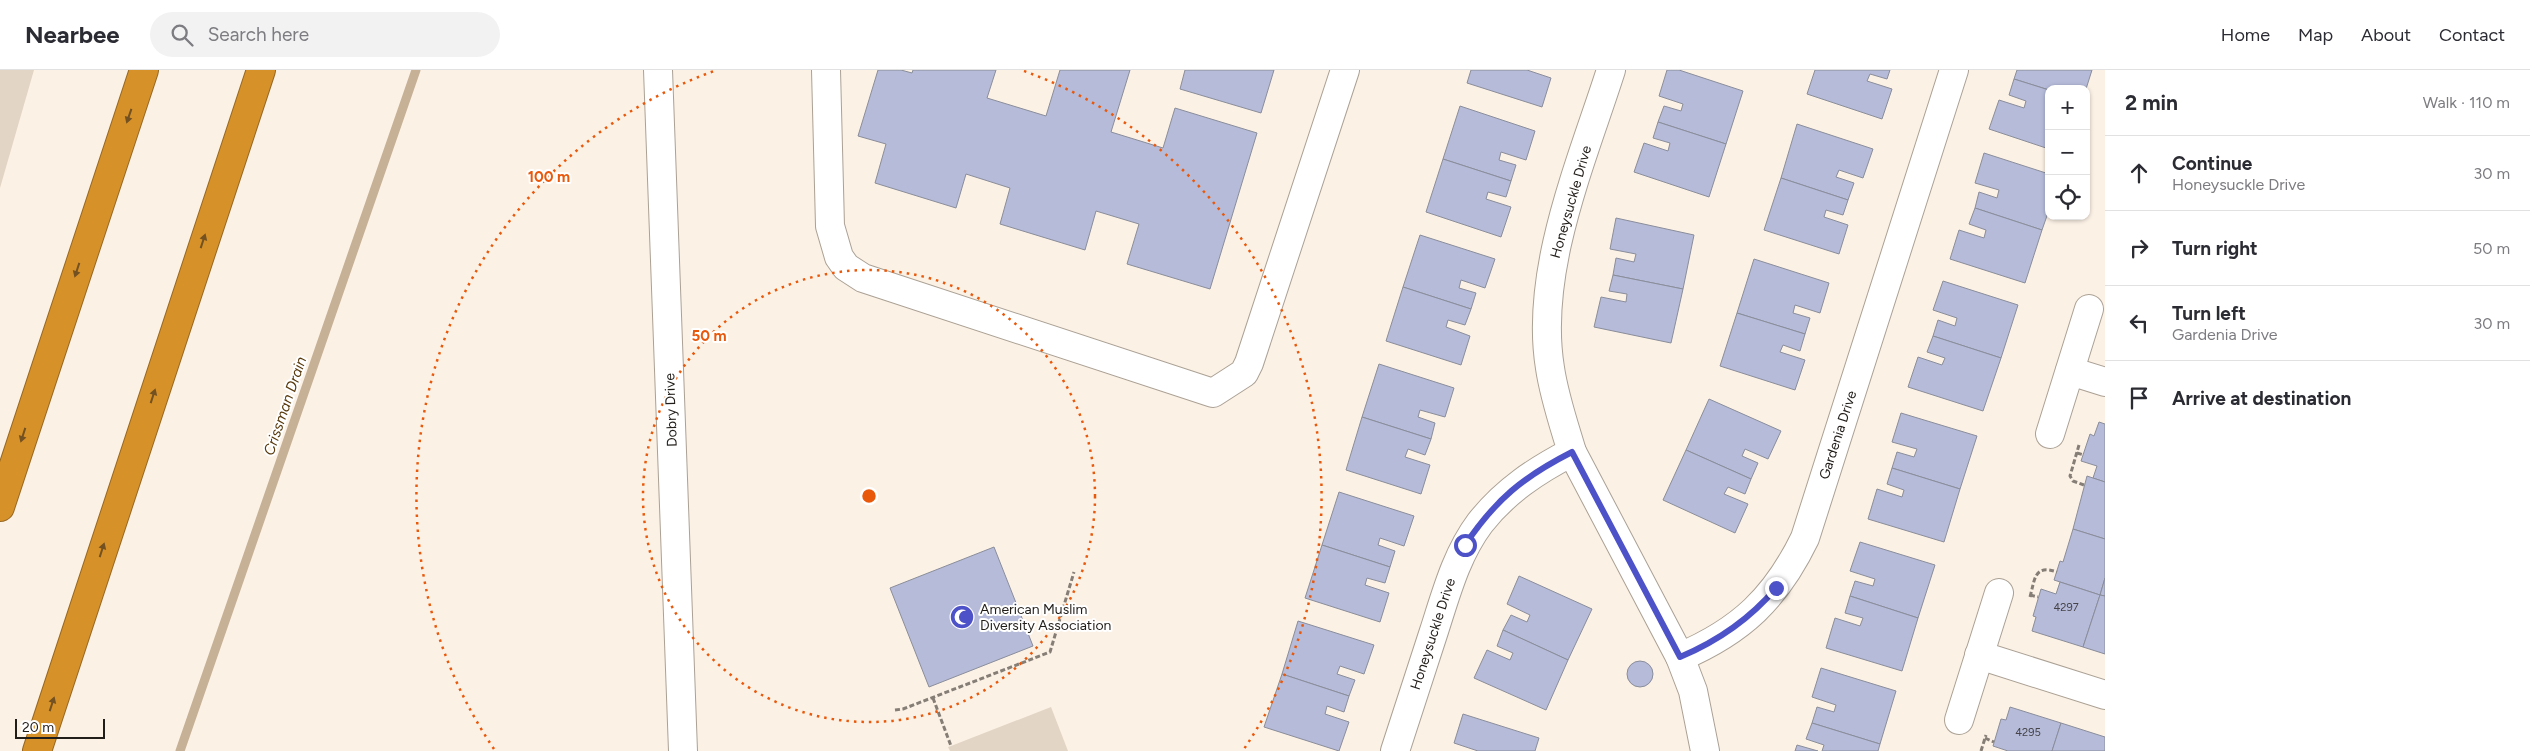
<!DOCTYPE html>
<meta charset="utf-8">
<style>
body{margin:0;font-family:Figtree,sans-serif;background:#f2f2f3;color:#2b2b33}
.controls{position:absolute;right:15px;top:15px;display:grid;overflow:hidden;border-radius:10px;box-shadow:0 1px 4px #0004}
.controls button{width:45px;height:45px;display:grid;place-items:center;padding:0;border:0;border-bottom:1px solid #e1e1e2;background:#fff;color:#2b2b33;font:25px sans-serif}
.scale{position:absolute;left:15px;bottom:12px;width:90px;box-sizing:border-box;padding-left:5px;border:2px solid #211d19;border-top:0;font-size:14px;line-height:18px;white-space:nowrap;color:#211d19;-webkit-text-stroke:4px #fff;paint-order:stroke}
.stop{position:absolute;width:15px;height:15px;margin:-11px;border:4px solid #4e52c8;border-radius:50%;background:#fff}
.stop.end{background:#4e52c8;border-color:#fff;box-shadow:0 1px 5px #0008}
.list{margin:0;padding:0;list-style:none}
h2{display:flex;justify-content:space-between;align-items:center;height:65px;margin:0;padding:0 20px;font-size:21px}
h2 small{font-size:16px;font-weight:400;color:#7c7c81}
.list li{display:grid;grid-template-columns:32px 1fr auto;gap:15px;align-items:center;box-sizing:border-box;height:75px;padding:0 20px;border-top:1px solid #e1e1e2}
.list b{display:block;font-size:19px;white-space:nowrap}
.list p{margin:0;font-size:16px;white-space:nowrap;color:#7c7c81}
.list em{font-size:16px;font-style:normal;color:#7c7c81}
.icon{flex:none;width:28px;height:28px;fill:none;stroke:currentColor;stroke-width:2;stroke-linecap:round;stroke-linejoin:round}
.map{position:relative;flex:none;width:2105px;height:681px;overflow:hidden}
header{display:flex;align-items:center;gap:30px;box-sizing:border-box;height:70px;padding:0 25px;background:#fff;border-bottom:1px solid #e1e1e2}
header strong{font-size:24px}
nav{display:flex;gap:28px;margin-inline-start:auto;font-size:18px}
.search{width:350px;height:45px;background:#f2f2f3;display:flex;align-items:center;gap:12px;box-sizing:border-box;padding:0 18px;border-radius:28px;color:#7c7c81;font-size:19px}
main{display:flex}
aside{flex:1;background:#fff}
.map>svg:first-child{display:block}
.green{fill:#e2d5c5}
.lines{fill:none;stroke-linecap:round;stroke-linejoin:round}
.stream{stroke:#c6b197;stroke-width:9}
.building{fill:#b5bbd9;stroke:#8a8d9a}
.minor-casing{stroke:#aba195;stroke-width:30}
.highway-casing{stroke:#976823;stroke-width:30}
.path{stroke:#857e76;stroke-width:3;stroke-dasharray:5 2.5;stroke-linecap:butt}
.minor{stroke:#fff;stroke-width:28}
.highway{stroke:#d79129;stroke-width:28}
.oneway{fill:#735120}
.route{stroke:#4e52c8;stroke-width:6}
.ring{fill:none;stroke:#e8590c;stroke-width:2.5;stroke-dasharray:2.5 5}
.labels{text-anchor:middle;dominant-baseline:central;stroke-width:4;stroke-linejoin:round;paint-order:stroke}
.number-label{font-size:11px;fill:#464449}
.street-label{font-size:14px;fill:#211d19;stroke:#fff}
.poi-label{font-size:14px;fill:#211d19;stroke:#fff;text-anchor:start}
.water-label{font-size:15px;font-style:italic;fill:#593a0c;stroke:#fff}
.centre{fill:#e8590c;stroke:#fff;stroke-width:2.5}
.ring-label{font-size:15px;text-anchor:middle;font-weight:bold;fill:#e8590c;stroke:#fff;stroke-width:4;stroke-linejoin:round;paint-order:stroke}
</style>
<header>
<strong>Nearbee</strong>
<div class="search"><svg class="icon" aria-label="search" viewBox="0 0 24 24"><circle cx="10" cy="10" r="6"/><path d="M15 15l6 6"/></svg>Search here</div>
<nav><a>Home</a><a>Map</a><a>About</a><a>Contact</a></nav>
</header>
<main>
<div class="map">
<svg width="2105" height="681" viewBox="0 0 2105 681">
<rect width="100%" height="100%" fill="#fcf1e5"/>
<g class="green">
<path d="M0,0H34L0,118Z"/>
<path d="M1051,637L1068,681H950L948,677L951,676Z"/>
</g>
<g class="lines">
<path class="stream" d="M180,681L416,0"/>
</g>
<g class="building">
<path d="M878,0H901L912,3L913,0H996L987,28L1046,46L1060,0H1130L1111,62L1163,78L1175,38L1257,63L1210,219L1127,194L1139,154L1096,141L1085,180L1000,154L1010,118L966,104L956,138L875,113L886,74L858,66Z"/>
<path d="M1185,0H1274L1261,43L1180,19Z"/>
<path d="M1471,0H1527L1551,8L1542,37L1467,13Z"/>
<path d="M1667,0H1679L1743,21L1726,74L1658,52L1664,36L1681,41L1683,34L1659,26Z"/>
<path d="M1815,0H1890L1887,9L1870,4L1867,11L1892,19L1882,49L1807,24Z"/>
<path d="M2017,0H2092L2086,19L2049,20L2014,9Z"/>
<path d="M2014,9L2049,20V79L1989,59L1999,30L2024,38L2026,31L2009,25Z"/>
<path d="M1460,36L1535,61L1526,90L1501,82L1499,90L1516,95L1511,111L1443,89Z"/>
<path d="M1658,52L1726,74L1709,127L1634,102L1644,73L1668,81L1670,73L1653,68Z"/>
<path d="M1797,54L1873,79L1863,108L1839,100L1836,107L1854,113L1848,130L1781,108Z"/>
<path d="M1984,83L2049,104V140L2042,160L1975,138L1979,122L1997,128L1999,120L1975,113Z"/>
<path d="M1443,89L1511,111L1506,127L1488,122L1486,129L1511,137L1501,167L1426,142Z"/>
<path d="M1781,108L1848,130L1843,145L1826,140L1824,147L1848,155L1839,184L1764,160Z"/>
<path d="M1975,138L2042,160L2025,213L1950,189L1959,160L1984,168L1986,160L1969,154Z"/>
<path d="M1616,148L1694,165L1683,219L1613,205L1616,188L1634,192L1636,184L1610,179Z"/>
<path d="M1420,165L1495,189L1485,218L1461,210L1459,218L1476,223L1471,239L1403,217Z"/>
<path d="M1754,189L1829,213L1820,243L1795,235L1793,243L1810,248L1805,264L1737,243Z"/>
<path d="M1613,205L1683,219L1671,273L1594,257L1601,227L1626,232L1627,224L1609,221Z"/>
<path d="M1943,211L2018,235L2001,288L1933,266L1938,250L1955,256L1957,248L1933,240Z"/>
<path d="M1403,217L1471,239L1465,255L1448,250L1446,257L1470,266L1461,295L1386,271Z"/>
<path d="M1737,243L1805,264L1800,281L1783,275L1780,282L1805,290L1795,320L1720,296Z"/>
<path d="M1933,266L2001,288L1983,341L1908,317L1918,287L1942,295L1945,288L1927,282Z"/>
<path d="M1379,294L1454,318L1445,347L1420,340L1418,347L1435,353L1431,369L1362,347Z"/>
<path d="M1709,329L1781,361L1768,389L1745,379L1742,386L1758,393L1751,409L1686,380Z"/>
<path d="M1901,343L1977,366L1960,419L1892,398L1897,382L1914,387L1917,379L1892,372Z"/>
<path d="M1362,347L1431,369L1425,385L1408,379L1405,387L1430,395L1421,424L1346,400Z"/>
<path d="M2099,352L2105,354V412L2093,408L2097,396L2081,391L2090,364L2094,366Z"/>
<path d="M1686,380L1751,409L1745,424L1728,417L1724,424L1748,434L1735,463L1663,430Z"/>
<path d="M1892,398L1960,419L1944,472L1868,449L1877,419L1902,427L1904,420L1887,414Z"/>
<path d="M2087,406L2105,412V469L2073,459Z"/>
<path d="M1339,422L1414,446L1404,476L1380,468L1378,475L1395,481L1390,497L1322,475Z"/>
<path d="M2073,459L2105,469V508L2100,525L2054,510L2060,491L2063,492Z"/>
<path d="M1860,472L1935,495L1918,548L1850,526L1855,511L1873,516L1875,509L1850,501Z"/>
<path d="M1322,475L1390,497L1385,513L1367,508L1365,515L1389,523L1380,552L1305,528Z"/>
<path d="M994,477L1033,576L929,617L890,518Z"/>
<path d="M1519,506L1592,539L1568,590L1503,560L1511,545L1527,552L1530,545L1507,534Z"/>
<path d="M2105,508V526L2100,525Z"/>
<path d="M2060,512L2100,525L2083,577L2032,561L2036,547L2033,546L2041,519L2056,524Z"/>
<path d="M2100,525L2105,526V584L2083,577Z"/>
<path d="M1850,526L1918,548L1902,601L1826,578L1835,548L1860,556L1863,548L1845,543Z"/>
<path d="M1298,551L1374,575L1364,604L1340,596L1337,604L1355,610L1349,626L1282,604Z"/>
<path d="M1503,560L1568,590L1546,640L1474,608L1487,580L1510,590L1513,583L1497,576Z"/>
<circle cx="1640" cy="604" r="13"/>
<path d="M1821,598L1896,621L1880,674L1812,653L1817,637L1834,642L1836,635L1812,627Z"/>
<path d="M1282,604L1349,626L1344,642L1327,636L1325,644L1349,652L1339,681L1264,657Z"/>
<path d="M2010,637L2061,653L2052,681H2008L1993,676L2001,649L2006,650Z"/>
<path d="M1463,644L1539,668L1535,681H1478L1454,673Z"/>
<path d="M1812,653L1880,674L1878,681H1822L1824,675L1806,669Z"/>
<path d="M2061,653L2105,667V681H2052Z"/>
<path d="M1797,675L1818,681H1795Z"/>
</g>
<g class="lines">
<g class="minor-casing">
<g id="minor">
<path d="M658,0L683,681"/>
<path d="M826,0L830,156L839,187L846,197L863,208L1213,323L1244,303L1249,293L1345,0"/>
<path d="M2070,301L2105,312"/>
<path d="M2050,364L2089,239"/>
<path d="M1572,382L1680,587"/>
<path d="M1979,585L2105,625"/>
<path d="M1959,650L1999,523"/>
<path d="M1395,681C1408,641 1421,601 1434,561C1446,524 1456,485 1480,453C1505,421 1537,400 1572,382C1564,355 1554,326 1550,298C1534,201 1582,91 1611,0"/>
<path d="M1705,681L1693,621L1680,587C1741,561 1776,528 1805,468L1954,0"/>
</g>
</g>
<g class="highway-casing">
<g id="highway">
<path d="M0,437L144,0"/>
<path d="M37,681L261,0"/>
</g>
</g>
<g class="path">
<path d="M2079,375L2070,406L2073,411L2084,415"/>
<path d="M2077,383L2084,385"/>
<path d="M2030,525L2038,527"/>
<path d="M2030,527C2035,509 2034,494 2057,502"/>
<path d="M933,628L951,676"/>
<path d="M895,640L903,639L1050,582L1074,502"/>
<path d="M1985,668L1994,672"/>
<path d="M1981,681L1986,665"/>
</g>
<use href="#minor" class="minor"/>
<use href="#highway" class="highway"/>
</g>
<defs><path id="oneway-solid" d="M-6-.8H1V-3.2L6.5 0L1 3.2V.8H-6Z" transform="scale(1.25)"/></defs>
<g class="oneway">
<use href="#oneway-solid" transform="translate(129 46) rotate(109)"/>
<use href="#oneway-solid" transform="translate(203 171) rotate(-72)"/>
<use href="#oneway-solid" transform="translate(77 200) rotate(108)"/>
<use href="#oneway-solid" transform="translate(153 326) rotate(-72)"/>
<use href="#oneway-solid" transform="translate(23 365) rotate(108)"/>
<use href="#oneway-solid" transform="translate(102 480) rotate(-72)"/>
<use href="#oneway-solid" transform="translate(52 634) rotate(-72)"/>
</g>
<g class="lines">
<path class="route" d="M1465,475C1496,429 1523,407 1572,382L1680,587C1718,571 1749,550 1776,518"/>
</g>
<g class="ring">
<circle cx="869" cy="426" r="226"/>
<path d="M494 679A452 452 0 0 1 714 1M1024 1A452 452 0 0 1 1244 679"/>
</g>
<defs>
<g id="mosque-disc" transform="scale(1.25)"><circle r="9.5" fill="#4e52c8" stroke="#fff"/><path d="M3.5-4.9A6 6 0 1 0 3.5 4.9A5 5 0 1 1 3.5-4.9Z" fill="#fff"/></g>
</defs>
<g fill-rule="evenodd">
<use href="#mosque-disc" x="962" y="547"/>
</g>
<g class="labels">
<g class="number-label">
<text x="2066" y="537">4297</text>
<text x="2028" y="662">4295</text>
</g>
<g class="street-label">
<text transform="translate(1571 132) rotate(-74)">Honeysuckle Drive</text>
<text transform="translate(671 340) rotate(-92)">Dobry Drive</text>
<text transform="translate(1838 365) rotate(-72)">Gardenia Drive</text>
<text transform="translate(1433 564) rotate(-72)">Honeysuckle Drive</text>
</g>
<g class="poi-label">
<text x="980" y="539">American Muslim<tspan x="980" dy="16">Diversity Association</tspan></text>
</g>
<g class="water-label">
<text transform="translate(285 336) rotate(-71)">Crissman Drain</text>
</g>
</g>
<circle cx="869" cy="426" r="8" class="centre"/>
<g class="ring-label">
<text x="549" y="112">100 m</text>
<text x="709" y="271">50 m</text>
</g>
</svg>
<div class="controls">
<button>+</button>
<button>−</button>
<button><svg class="icon" aria-label="locate" viewBox="0 0 24 24"><circle cx="12" cy="12" r="6"/><path d="M12 2v4M12 18v4M2 12h4M18 12h4"/></svg></button>
</div>
<div class="scale">20 m</div>
<div class="stop" style="left:1465px;top:475px"></div>
<div class="stop end" style="left:1776px;top:518px"></div>
</div>
<aside>
<h2>2 min<small>Walk · 110 m</small></h2>
<ul class="list">
<li><svg class="icon" aria-label="ahead" viewBox="0 0 24 24"><path d="M12 20V5M6 11l6-6 6 6"/></svg><div><b>Continue</b><p>Honeysuckle Drive</p></div><em>30 m</em></li>
<li><svg class="icon" aria-label="right" viewBox="0 0 24 24"><path d="M7 20v-9h11M14 6l5 5-5 5"/></svg><div><b>Turn right</b></div><em>50 m</em></li>
<li><svg class="icon" aria-label="left" viewBox="0 0 24 24"><path d="M17 20v-9H6M10 6l-5 5 5 5"/></svg><div><b>Turn left</b><p>Gardenia Drive</p></div><em>30 m</em></li>
<li><svg class="icon" aria-label="arrive" viewBox="0 0 24 24"><path d="M6 21V4h12l-3 4 3 4H6"/></svg><div><b>Arrive at destination</b></div></li>
</ul>
</aside>
</main>
